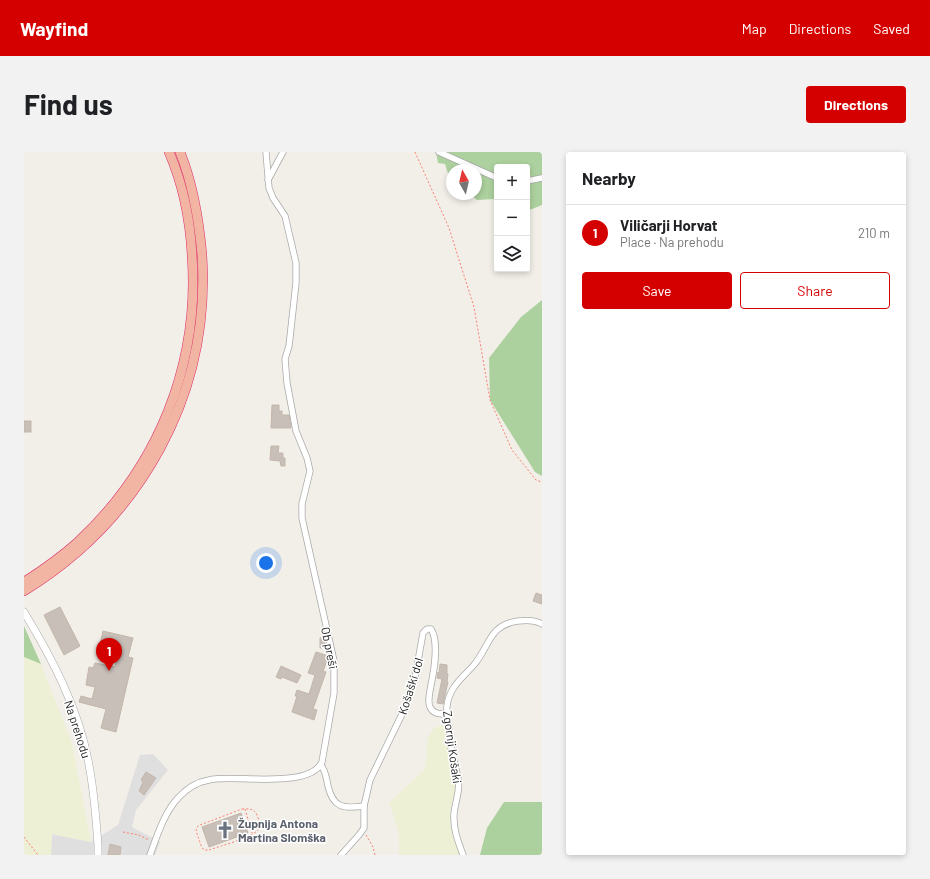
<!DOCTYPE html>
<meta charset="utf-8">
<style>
body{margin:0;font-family:Barlow,sans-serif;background:#f2f2f2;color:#202124}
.controls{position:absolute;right:12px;top:12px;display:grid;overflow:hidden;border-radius:4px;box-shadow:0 2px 6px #0003}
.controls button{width:36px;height:36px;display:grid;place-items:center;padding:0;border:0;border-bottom:1px solid #e0e0e0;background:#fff;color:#202124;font:20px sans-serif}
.compass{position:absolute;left:422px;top:12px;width:36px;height:36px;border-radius:50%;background:#fff;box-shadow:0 2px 6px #0003;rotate:352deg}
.you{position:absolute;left:242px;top:411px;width:14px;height:14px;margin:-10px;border:3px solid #fff;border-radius:50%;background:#1a73e8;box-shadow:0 0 0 6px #1a73e833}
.badge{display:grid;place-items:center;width:26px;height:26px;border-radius:50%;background:#d40000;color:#fff;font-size:13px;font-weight:700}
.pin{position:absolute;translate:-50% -33px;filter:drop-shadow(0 1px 2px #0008)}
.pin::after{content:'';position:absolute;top:21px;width:14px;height:12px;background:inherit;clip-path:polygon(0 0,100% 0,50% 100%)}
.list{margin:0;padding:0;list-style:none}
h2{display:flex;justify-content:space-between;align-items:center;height:52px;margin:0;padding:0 16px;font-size:17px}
h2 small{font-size:13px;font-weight:400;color:#757577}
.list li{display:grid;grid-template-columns:26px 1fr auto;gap:12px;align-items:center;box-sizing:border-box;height:56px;padding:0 16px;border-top:1px solid #e0e0e0}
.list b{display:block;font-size:15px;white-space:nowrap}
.list p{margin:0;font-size:13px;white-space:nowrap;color:#757577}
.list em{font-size:13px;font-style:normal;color:#757577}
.actions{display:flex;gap:8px;padding:12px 16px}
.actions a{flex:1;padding:9px 0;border:1px solid #d40000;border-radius:4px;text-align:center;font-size:14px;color:#d40000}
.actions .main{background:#d40000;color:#fff}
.icon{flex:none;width:22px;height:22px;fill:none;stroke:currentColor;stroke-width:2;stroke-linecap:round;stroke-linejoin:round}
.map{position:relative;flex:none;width:518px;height:703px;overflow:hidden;border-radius:4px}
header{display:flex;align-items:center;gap:24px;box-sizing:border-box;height:56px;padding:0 20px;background:#d40000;color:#fff}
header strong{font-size:19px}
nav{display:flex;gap:22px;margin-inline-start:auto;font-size:14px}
.intro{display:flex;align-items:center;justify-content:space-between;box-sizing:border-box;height:96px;padding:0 24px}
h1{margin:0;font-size:28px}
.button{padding:10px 18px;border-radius:4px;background:#d40000;color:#fff;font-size:14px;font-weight:700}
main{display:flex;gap:24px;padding:0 24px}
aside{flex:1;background:#fff;border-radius:4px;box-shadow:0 2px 6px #0003}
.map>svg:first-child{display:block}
.residential{fill:#e0dfdf}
.farmland{fill:#eef0d5}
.forest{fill:#add19e}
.building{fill:#c7bfb8;stroke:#c4b6ab}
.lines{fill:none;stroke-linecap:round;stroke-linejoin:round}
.minor-casing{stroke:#a9a9a9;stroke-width:7}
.tertiary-casing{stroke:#a9a9a9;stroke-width:8}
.trunk-casing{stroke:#dc2a67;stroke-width:10}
.path{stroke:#fa8072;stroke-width:1;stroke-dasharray:2 2;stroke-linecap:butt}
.minor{stroke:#fff;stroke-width:5.5}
.tertiary{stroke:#fff;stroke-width:7}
.trunk{stroke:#f2b4a3;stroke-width:9}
.labels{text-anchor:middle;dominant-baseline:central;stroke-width:3;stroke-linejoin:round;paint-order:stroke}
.street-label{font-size:12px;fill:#222;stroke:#fff}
.worship-label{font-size:12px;font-weight:bold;fill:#5b616d;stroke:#fff;text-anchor:start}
</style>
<header>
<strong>Wayfind</strong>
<nav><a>Map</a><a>Directions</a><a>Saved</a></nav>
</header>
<div class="intro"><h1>Find us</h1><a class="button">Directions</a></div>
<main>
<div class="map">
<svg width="518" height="703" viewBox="0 0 518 703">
<rect width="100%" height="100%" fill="#f2efe9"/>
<path class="residential" d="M129,602L144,618L112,658L108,675L136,690L131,703H27L28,682L67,690L94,673L116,603Z"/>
<g class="farmland">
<path d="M0,505L17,512L48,591L67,690L28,682L27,703H0Z"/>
<path d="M421,573L424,595L431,626V640L426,660L427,676L436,703H375V684L371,668L365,651L401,617L404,585L410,576Z"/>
</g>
<g class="forest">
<path d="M412,0H518V53L503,59V15H473V48L470,47L453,48L448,44L437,47L434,42H452V18H428V34L421,12L414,11Z"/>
<path d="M518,148V324L511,320L466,248L465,206L497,165Z"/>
<path d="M0,474L17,512L0,505Z"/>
<path d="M480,650H518V703H456L463,676Z"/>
</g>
<g class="building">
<path d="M248,253H255V259H258V263H265L267,276H247Z"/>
<rect x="0" y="269" width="7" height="11"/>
<path d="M247,294H255L254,301H259V306H261V314H257L256,309L246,308Z"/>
<path d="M512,441L518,443V452L509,449Z"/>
<path d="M36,455L56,494L40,503L20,463Z"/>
<path d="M79,479L109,486L104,505L109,506L92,580L77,576L82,557L55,550L57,544L68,547L71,535L62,533L65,515L69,516L71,511L91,515L95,496L76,492Z"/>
<path d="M296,486H300L302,495L296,496Z"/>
<path d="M292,500L305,504L299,519L302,520L289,557L293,558L290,568L268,560L273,544H271L273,538L285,542L291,523L284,521Z"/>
<path d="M416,512L423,513V522H424L423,530H424L419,552L413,551L418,527L413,526L414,520L415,521Z"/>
<path d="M257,514L277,523L273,531L258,525L257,527L252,525Z"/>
<path d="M122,620L132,626L120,643L115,639L119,630L117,628Z"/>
<path d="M217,661L224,681L185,695L178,675Z"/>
<path d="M86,692L97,695L96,703H84Z"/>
</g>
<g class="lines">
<g class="minor-casing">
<g id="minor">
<path d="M415,0L473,26"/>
<path d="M244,28L259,0"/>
<path d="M503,29L518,26"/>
<path d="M297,613C302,620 302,625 304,634C309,656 320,657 340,654"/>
<path d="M126,703C133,684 140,661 154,646C162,637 173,630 185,628C210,622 285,638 298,610L310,541V509L278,366V352L286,319L283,306L272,279L263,231L261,207L265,194L272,131V111L261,64L249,46L245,36L242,0"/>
<path d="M317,703L335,683L340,676V654L346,628L381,556L391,526L399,481L403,477H407C415,489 410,519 407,533C406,540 403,549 406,555C409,562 416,562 422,562"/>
<path d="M439,703C434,689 429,677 430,662C431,649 437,639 434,626C432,616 429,606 427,596C425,589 425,582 425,575C424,568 422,561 423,554C425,536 437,527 449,514C466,495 464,473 494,469C502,468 511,468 518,472"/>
</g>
</g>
<g class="tertiary-casing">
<path id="tertiary" d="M0,460C28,506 54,556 64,608C70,636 72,665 74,693V703"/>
</g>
<g class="trunk-casing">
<g id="trunk">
<path d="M0,430C19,418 37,405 54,390C134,315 176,213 168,103C166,68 159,32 145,0"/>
<path d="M0,439C117,367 187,242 178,103C175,69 169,32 156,0"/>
</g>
</g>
<g class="path">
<path d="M391,0L425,76L450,155L466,248L488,298L512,328L518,330"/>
<path d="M218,657C225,657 230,656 233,663C235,668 237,674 234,678C227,686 196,694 185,698H181L178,696L172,679L173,675L176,673Z"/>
<path d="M221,657L228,681"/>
<path d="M99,680L115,683L125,688"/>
<path d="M342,683L349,695L351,703"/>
<path d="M0,685L14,703"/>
</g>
<use href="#minor" class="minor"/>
<use href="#tertiary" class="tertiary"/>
<use href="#trunk" class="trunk"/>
</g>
<defs>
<g id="church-bare" transform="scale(1.38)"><path d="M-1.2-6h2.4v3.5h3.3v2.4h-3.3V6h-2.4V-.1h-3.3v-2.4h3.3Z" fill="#6b7280" stroke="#fff" stroke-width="2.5" paint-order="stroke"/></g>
</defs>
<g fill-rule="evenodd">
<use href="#church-bare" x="201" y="678"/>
</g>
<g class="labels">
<g class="street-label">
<text transform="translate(306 496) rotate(79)">Ob preši</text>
<text transform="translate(386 534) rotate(-73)">Košaški dol</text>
<text transform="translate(54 577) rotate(72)">Na prehodu</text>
<text transform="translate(429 595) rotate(82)">Zgornji Košaki</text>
</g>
<g class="worship-label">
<text x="214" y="671">Župnija Antona<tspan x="214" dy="14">Martina Slomška</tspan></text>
</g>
</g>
</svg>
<div class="controls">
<button>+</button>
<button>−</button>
<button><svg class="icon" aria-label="layers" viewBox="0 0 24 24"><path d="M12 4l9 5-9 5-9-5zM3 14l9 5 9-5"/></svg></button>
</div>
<svg class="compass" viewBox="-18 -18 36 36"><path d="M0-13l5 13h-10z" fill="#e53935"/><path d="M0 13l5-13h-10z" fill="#757577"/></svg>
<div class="you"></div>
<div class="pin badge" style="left:85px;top:519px">1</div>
</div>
<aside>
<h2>Nearby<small></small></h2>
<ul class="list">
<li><span class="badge">1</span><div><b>Viličarji Horvat</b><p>Place · Na prehodu</p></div><em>210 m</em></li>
</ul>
<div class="actions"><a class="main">Save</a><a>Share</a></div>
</aside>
</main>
